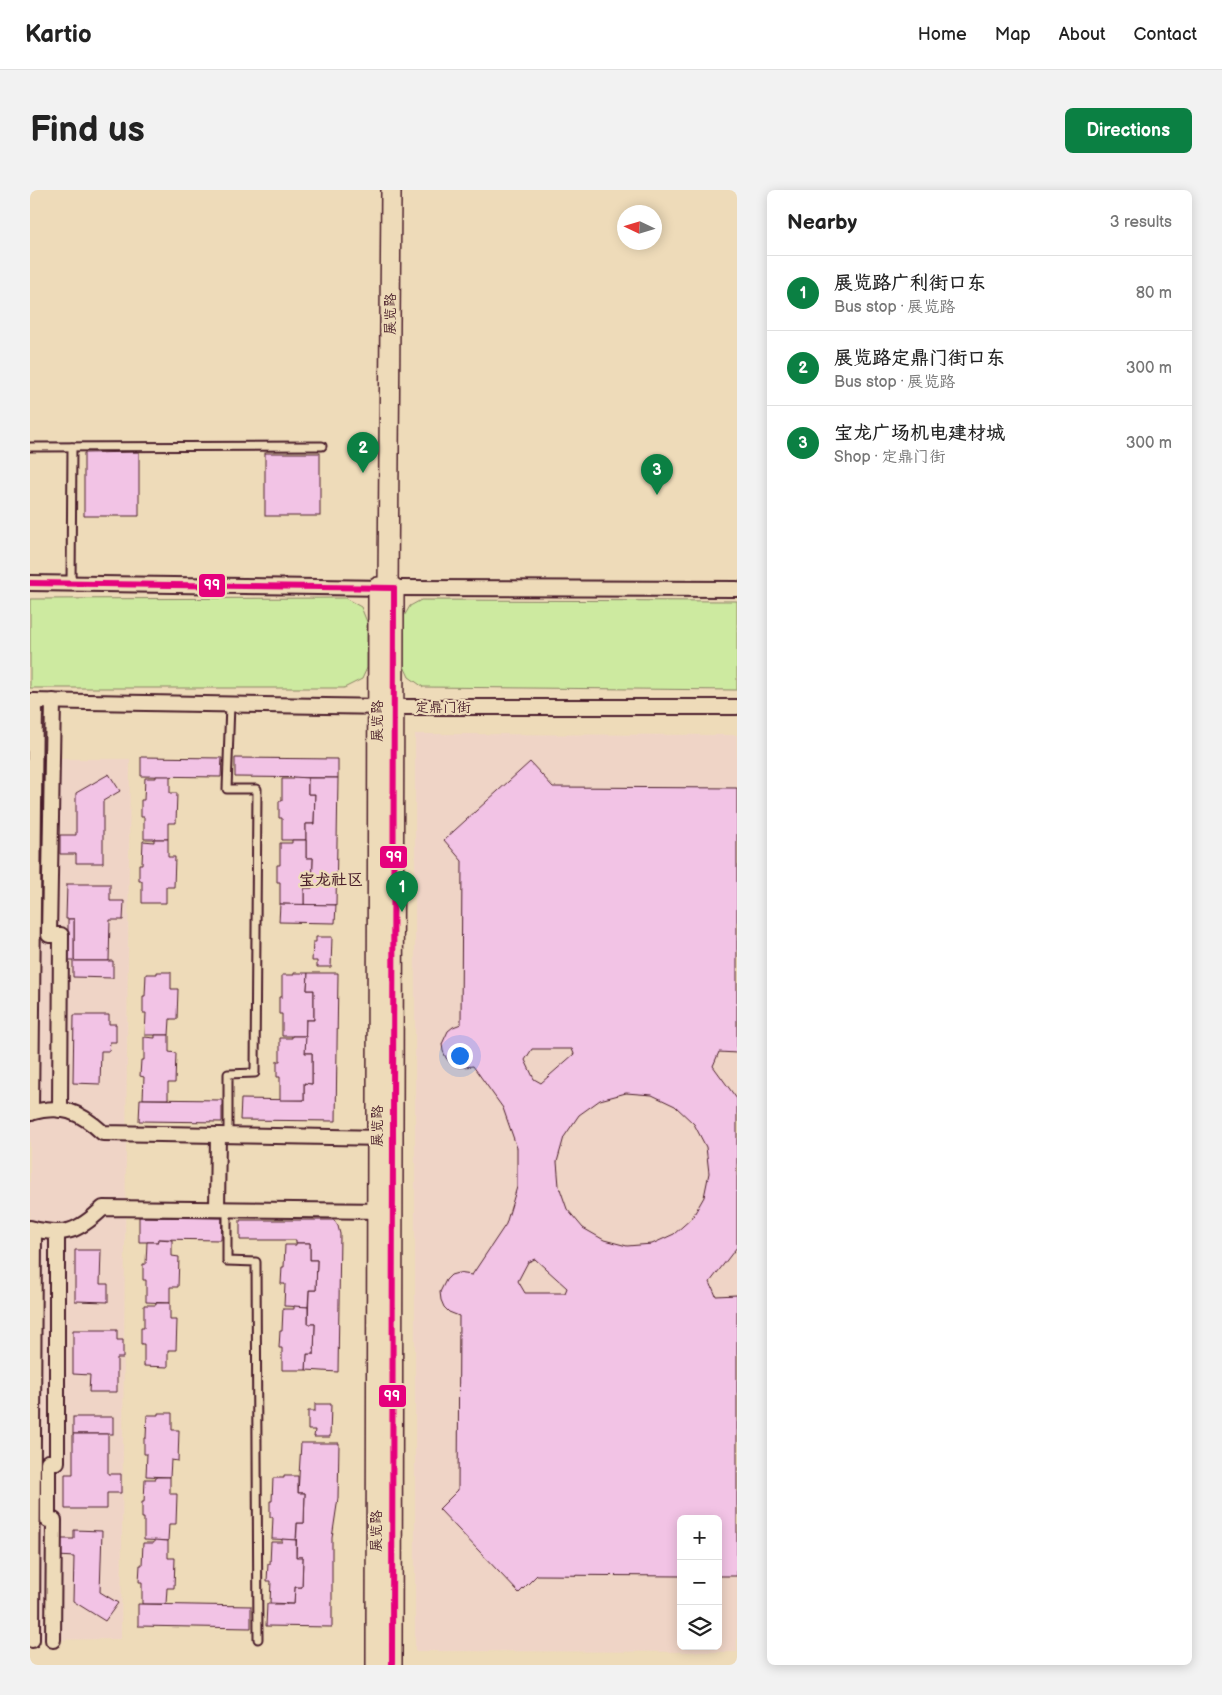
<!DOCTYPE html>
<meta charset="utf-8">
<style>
body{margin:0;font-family:"Balsamiq Sans","LXGW WenKai TC",sans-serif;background:#f2f2f2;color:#222}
.controls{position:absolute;right:15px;bottom:15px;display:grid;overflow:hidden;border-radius:8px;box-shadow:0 2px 12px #0003}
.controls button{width:45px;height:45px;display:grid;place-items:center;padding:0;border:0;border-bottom:1px solid #e0e0e0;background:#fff;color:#222;font:25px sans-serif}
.compass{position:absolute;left:587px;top:15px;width:45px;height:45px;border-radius:50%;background:#fff;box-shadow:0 2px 12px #0003;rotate:274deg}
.you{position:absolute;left:429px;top:865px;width:18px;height:18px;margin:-12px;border:4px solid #fff;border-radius:50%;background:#1a73e8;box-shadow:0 0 0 8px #1a73e833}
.badge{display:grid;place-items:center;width:32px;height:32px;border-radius:50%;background:#0b8043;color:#fff;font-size:16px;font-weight:700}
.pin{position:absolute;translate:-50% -41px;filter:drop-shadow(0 1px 2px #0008)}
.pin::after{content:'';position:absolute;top:26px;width:18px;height:15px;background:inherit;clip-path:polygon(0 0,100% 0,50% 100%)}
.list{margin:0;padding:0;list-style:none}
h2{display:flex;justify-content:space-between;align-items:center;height:65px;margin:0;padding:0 20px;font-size:21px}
h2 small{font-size:16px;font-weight:400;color:#767676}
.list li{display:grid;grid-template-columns:32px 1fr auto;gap:15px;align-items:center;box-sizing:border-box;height:75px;padding:0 20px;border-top:1px solid #e0e0e0}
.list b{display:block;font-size:19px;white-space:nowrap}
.list p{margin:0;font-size:16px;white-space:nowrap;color:#767676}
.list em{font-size:16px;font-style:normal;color:#767676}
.icon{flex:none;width:28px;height:28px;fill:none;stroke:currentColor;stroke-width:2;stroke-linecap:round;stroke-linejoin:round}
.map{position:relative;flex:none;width:707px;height:1475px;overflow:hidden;border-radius:8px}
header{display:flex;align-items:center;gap:30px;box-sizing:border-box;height:70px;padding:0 25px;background:#fff;border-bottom:1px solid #e0e0e0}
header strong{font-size:24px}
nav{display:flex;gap:28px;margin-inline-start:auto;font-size:18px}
.intro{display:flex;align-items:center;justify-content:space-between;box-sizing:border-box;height:120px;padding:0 30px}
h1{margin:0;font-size:35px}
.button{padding:12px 22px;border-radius:8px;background:#0b8043;color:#fff;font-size:18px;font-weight:700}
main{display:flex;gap:30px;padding:0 30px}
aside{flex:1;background:#fff;border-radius:8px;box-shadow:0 2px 12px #0003}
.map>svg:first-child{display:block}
.built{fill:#efd4c6;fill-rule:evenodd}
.green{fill:#cdeaa0;stroke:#8c8466}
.building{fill:#f2c3e5;stroke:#4a1f2b;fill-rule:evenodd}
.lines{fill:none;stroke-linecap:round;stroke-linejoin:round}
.lane-casing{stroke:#4a1f2b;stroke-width:11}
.street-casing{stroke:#4a1f2b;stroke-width:18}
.secondary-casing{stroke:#4a1f2b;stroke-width:22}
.lane{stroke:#eedbb9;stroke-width:7}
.street{stroke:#eedbb9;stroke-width:14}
.secondary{stroke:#eedbb9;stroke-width:19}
.bus-1-casing{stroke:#eedbb9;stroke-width:10}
.bus-1{stroke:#e5007d;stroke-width:6}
.labels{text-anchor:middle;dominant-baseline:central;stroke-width:4.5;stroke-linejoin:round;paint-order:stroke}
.street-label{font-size:14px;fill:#4a1f2b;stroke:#eedbb9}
.quarter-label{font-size:16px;font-weight:bold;fill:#4a1f2b;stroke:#eedbb9}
.line-badge{stroke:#eedbb9;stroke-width:2}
.badge-label{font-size:14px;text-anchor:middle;font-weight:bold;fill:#fff}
</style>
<header>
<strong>Kartio</strong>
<nav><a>Home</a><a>Map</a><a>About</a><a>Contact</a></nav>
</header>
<div class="intro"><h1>Find us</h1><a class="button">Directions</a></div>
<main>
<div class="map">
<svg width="707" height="1475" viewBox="0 0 707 1475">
<rect width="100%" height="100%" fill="#eedbb9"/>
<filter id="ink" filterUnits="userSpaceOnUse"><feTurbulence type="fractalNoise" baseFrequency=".02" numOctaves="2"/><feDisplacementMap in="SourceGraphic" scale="10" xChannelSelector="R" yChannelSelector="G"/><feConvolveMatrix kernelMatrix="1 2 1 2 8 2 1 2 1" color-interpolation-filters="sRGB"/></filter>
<g filter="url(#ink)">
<g class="built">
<path d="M385,544L707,545V1462L385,1461ZM651,1329H688V1456H651Z"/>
<path d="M0,569H100L91,1449L0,1450Z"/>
</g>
<g class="green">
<path d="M315,408L331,417L337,432V478L332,489L314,498H0V409Z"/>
<path d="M391,410L707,411V500L393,497L379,487L373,474V428L380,416Z"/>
</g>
<g class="building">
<path d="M109,262V326H54V263Z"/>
<rect x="235" y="263" width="55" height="63"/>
<path d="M111,567L192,568L191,587L111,586Z"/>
<path d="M205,568L308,569V588L205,587Z"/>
<path d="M500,572L523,597L707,598V863L689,862L683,876L707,909V1057L680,1092L686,1106L707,1105V1386H688V1329H651V1386L507,1385L489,1403L409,1319L428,1300L429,1126L419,1122L414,1117L411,1110L410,1102L416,1090L421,1085L428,1083L442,1085L476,1034L487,997V958L473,918L443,876L435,877H428L421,874L416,868L413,861L412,854L418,841L423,837L431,834L432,671L414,650ZM502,859H542L544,864L511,893L504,889L495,870ZM596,903L622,905L645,916L664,934L676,957L679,983L674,1007L662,1028L644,1044L622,1054L597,1056L574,1050L553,1038L537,1019L529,996L527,972L534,947L549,925L570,910ZM505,1069L537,1098L535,1103H495L488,1091L498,1072Z"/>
<path d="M79,584L90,601L73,611V673H46V664H30V645H46V603Z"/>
<path d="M126,586H140V603H147L146,633H138V649H114V627H111V610H114L115,588H126Z"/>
<path d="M264,587L278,588V604H285L284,634H276V650H252V628H249V611H252V589H264Z"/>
<path d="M278,588H308L306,715H274V698H282L283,668H276V634H284L285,604H278Z"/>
<path d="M124,649H138V667H145L144,697H136V713H112V691H109V674H112L113,651L124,652Z"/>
<path d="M262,650H276V668H283L282,698H274V715L250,714V692H247V675H250V653H262Z"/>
<path d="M37,694H80V711H94L93,730H80L79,771H44V729H36Z"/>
<path d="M250,714L306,715L305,733L249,732Z"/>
<path d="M38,729H44V771H83V788L43,787V771H38Z"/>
<path d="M286,747H302L301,777H287V771H282L283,752H286Z"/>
<path d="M127,782H141V799H148L147,829H140L139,845H115L116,823H113V806H115L116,784H127Z"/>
<path d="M264,783H278L277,800H284V830H276V846H252V824H249V807H252V785H264Z"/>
<path d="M278,783H308L306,931L210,930L211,909L274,910V893L282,894V863H275L276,830H284V800H277Z"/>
<path d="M44,825H79V834H86V852H80L79,861H71L70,894L43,893Z"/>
<path d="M125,845H139V862L146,863L145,893H138V909H113L114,887L110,886L111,870H114V847L125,848Z"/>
<path d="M262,846H276L275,863H282V894L274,893V910H250V887H247V871H250V848H262Z"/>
<path d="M110,909L192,910V932L109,931Z"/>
<path d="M109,1027L192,1028L191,1050L128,1049V1052H109Z"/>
<path d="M210,1030H304L308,1036L310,1044L308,1182L276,1180L277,1164H284L285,1134H278L279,1100H286L287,1070H280V1053H266V1050H210Z"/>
<path d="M128,1049L142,1050V1066L149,1067L148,1097H140V1113L116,1112V1090H113V1074H116L117,1052H128Z"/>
<path d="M266,1053H280V1070H287L286,1100H279L278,1117L254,1116L255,1094H251L252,1077H254L255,1055H266Z"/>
<path d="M45,1060H71L70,1094H78V1112L45,1111Z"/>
<path d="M126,1113H140V1130H147L146,1160H138V1177L114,1176V1154H111V1138H114V1115H126Z"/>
<path d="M264,1116L278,1117V1134H285L284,1164H277L276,1180H252V1158H249L250,1141H252L253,1119H264Z"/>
<path d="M43,1140H87V1150H93V1168H87V1202H59L60,1185L43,1184Z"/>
<path d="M285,1214H301L300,1247H284L285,1240H278V1221H285Z"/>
<path d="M128,1223H142V1240H149L148,1271L141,1270L140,1287L116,1286L117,1264H114V1248H116L117,1225H128Z"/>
<rect x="43" y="1227" width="40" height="17"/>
<path d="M43,1244H78V1284H91V1303H77V1319H35V1284H43Z"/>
<path d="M271,1253H309L308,1308L302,1348V1437L236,1436L237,1414H264L265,1397H272L273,1367H266L267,1333H274L275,1303H268Z"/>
<path d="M254,1286H268V1303H275L274,1333H267L266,1350L242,1349L243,1327H240V1311H242L243,1288H254Z"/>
<path d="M126,1287H140V1304H147L146,1334H139L138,1351L114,1350V1328H112V1312H114L115,1289H126Z"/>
<path d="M44,1340L72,1341L70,1402L88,1413L75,1431L43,1411L44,1367L28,1366V1349H44Z"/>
<path d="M252,1349L266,1350V1367H273L272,1397H265L264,1414L240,1413L241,1391H237L238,1374H240L241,1352H252Z"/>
<path d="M124,1350L138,1351V1368H145L144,1398H137L136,1414H112V1392H109L110,1375H112L113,1353H124Z"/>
<path d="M108,1414L221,1416V1438L108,1436Z"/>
</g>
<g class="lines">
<g class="lane-casing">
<g id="lane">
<path d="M0,257L292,256"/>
<path d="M41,394L42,257"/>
<path d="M198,945V884L225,883L227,599H197L200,514"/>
<path d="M197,1019V1071L226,1072L228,1449"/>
</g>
</g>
<g class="street-casing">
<g id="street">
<path d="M0,393L358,398L707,399"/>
<path d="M0,511L358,517H707"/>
<path d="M23,511L19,745H31L30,920"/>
<path d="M0,923C32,914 49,921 73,943L355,948"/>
<path d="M1,923L5,511"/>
<path d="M187,1019L188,945"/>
<path d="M0,1038C34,1047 48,1042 73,1018L356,1021"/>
<path d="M2,1450L4,1040"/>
<path d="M23,1450L24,1330H18V1272H27V1042"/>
</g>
</g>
<g class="secondary-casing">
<g id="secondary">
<path d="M358,398L361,0"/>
<path d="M346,1475L348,397"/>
<path d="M362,1475L364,398"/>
</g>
</g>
<use href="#lane" class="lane"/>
<use href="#street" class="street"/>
<use href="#secondary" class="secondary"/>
<g class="bus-1-casing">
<g id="bus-1">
<path d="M0,393L364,398"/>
<path d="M362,1475L364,398"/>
</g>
</g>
<use href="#bus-1" class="bus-1"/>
</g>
</g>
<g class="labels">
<g class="street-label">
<text transform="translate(360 124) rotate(-90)">展览路</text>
<text x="413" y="517">定鼎门街</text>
<text transform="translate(347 531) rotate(-90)">展览路</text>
<text transform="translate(347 936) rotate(-90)">展览路</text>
<text transform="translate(346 1341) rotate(-90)">展览路</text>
</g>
<g class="quarter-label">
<text x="301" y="690">宝龙社区</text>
</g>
</g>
<g class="line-badge">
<rect x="168" y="383" width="28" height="25" rx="5" fill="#e5007d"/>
<rect x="349" y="655" width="29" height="24" rx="5" fill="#e5007d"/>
<rect x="348" y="1194" width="29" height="24" rx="5" fill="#e5007d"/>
</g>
<g class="badge-label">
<text x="182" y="400">99</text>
<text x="364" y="672">99</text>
<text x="362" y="1211">99</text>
</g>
</svg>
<div class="controls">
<button>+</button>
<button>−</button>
<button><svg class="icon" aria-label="layers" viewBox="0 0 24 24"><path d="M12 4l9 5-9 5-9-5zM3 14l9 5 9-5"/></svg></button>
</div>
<svg class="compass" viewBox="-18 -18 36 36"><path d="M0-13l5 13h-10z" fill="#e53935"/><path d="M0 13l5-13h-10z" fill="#767676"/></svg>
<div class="you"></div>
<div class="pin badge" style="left:372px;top:722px">1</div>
<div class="pin badge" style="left:333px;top:283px">2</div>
<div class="pin badge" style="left:627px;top:305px">3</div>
</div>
<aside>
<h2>Nearby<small>3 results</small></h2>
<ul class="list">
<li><span class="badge">1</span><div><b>展览路广利街口东</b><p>Bus stop · 展览路</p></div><em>80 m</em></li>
<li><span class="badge">2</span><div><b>展览路定鼎门街口东</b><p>Bus stop · 展览路</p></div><em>300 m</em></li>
<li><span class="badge">3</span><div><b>宝龙广场机电建材城</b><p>Shop · 定鼎门街</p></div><em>300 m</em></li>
</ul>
</aside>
</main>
